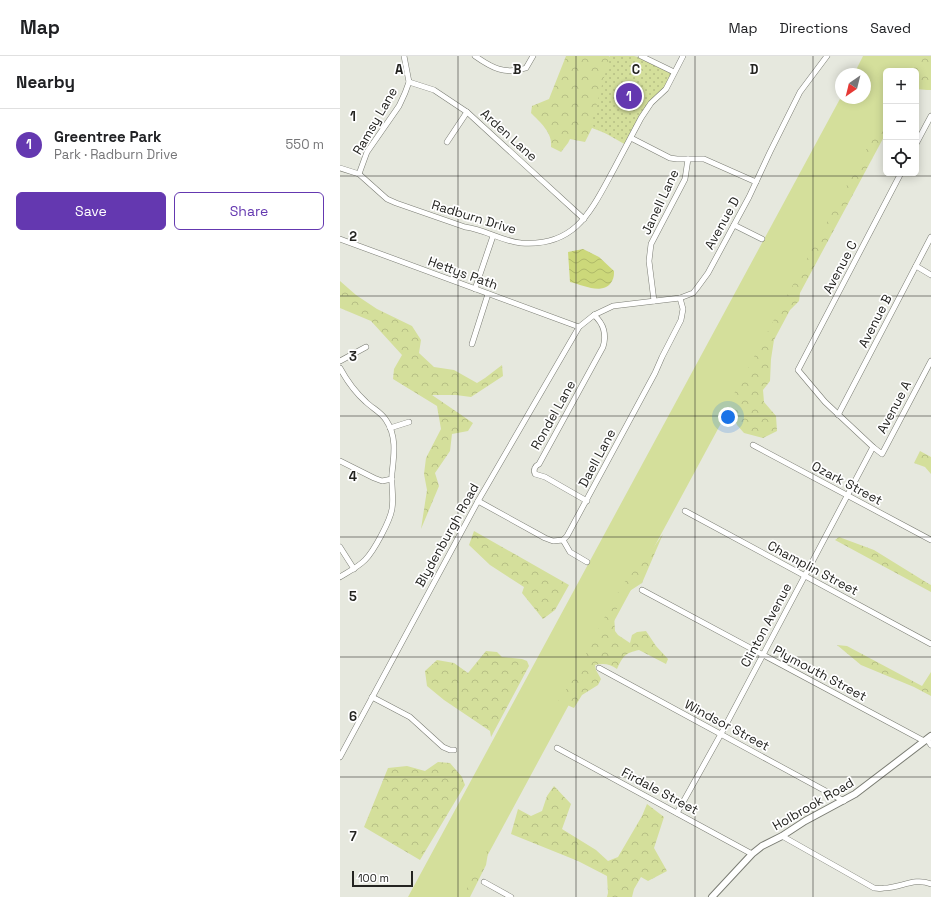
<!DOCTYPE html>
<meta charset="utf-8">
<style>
body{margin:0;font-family:"Space Grotesk",sans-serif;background:#f6f6f6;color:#202124}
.controls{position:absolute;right:12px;top:12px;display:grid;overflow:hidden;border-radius:6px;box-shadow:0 2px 10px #0003}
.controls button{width:36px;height:36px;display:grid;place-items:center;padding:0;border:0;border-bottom:1px solid #e0e0e0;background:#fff;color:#202124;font:20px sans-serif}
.compass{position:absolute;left:495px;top:12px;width:36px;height:36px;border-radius:50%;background:#fff;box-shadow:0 2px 10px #0003;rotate:215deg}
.scale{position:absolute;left:12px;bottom:10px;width:61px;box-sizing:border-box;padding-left:4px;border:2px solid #242421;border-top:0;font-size:11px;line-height:14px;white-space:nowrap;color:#242421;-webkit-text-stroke:3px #fff;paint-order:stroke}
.you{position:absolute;left:388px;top:361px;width:14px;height:14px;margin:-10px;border:3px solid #fff;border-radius:50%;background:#1a73e8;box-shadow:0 0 0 6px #1a73e833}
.badge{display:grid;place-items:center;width:26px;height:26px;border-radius:50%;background:#6438b0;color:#fff;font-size:13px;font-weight:700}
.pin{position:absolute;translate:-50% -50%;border:2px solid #fff;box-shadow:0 1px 4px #0006}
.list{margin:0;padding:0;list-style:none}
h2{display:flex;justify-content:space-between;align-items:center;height:52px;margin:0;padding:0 16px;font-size:17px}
h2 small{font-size:13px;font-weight:400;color:#757577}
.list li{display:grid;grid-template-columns:26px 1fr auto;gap:12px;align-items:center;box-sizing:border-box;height:72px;padding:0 16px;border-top:1px solid #e0e0e0}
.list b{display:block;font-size:15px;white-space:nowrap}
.list p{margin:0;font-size:13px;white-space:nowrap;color:#757577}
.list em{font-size:13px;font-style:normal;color:#757577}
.actions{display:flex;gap:8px;padding:12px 16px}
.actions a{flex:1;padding:9px 0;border:1px solid #6438b0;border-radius:6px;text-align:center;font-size:14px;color:#6438b0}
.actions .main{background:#6438b0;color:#fff}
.icon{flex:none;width:22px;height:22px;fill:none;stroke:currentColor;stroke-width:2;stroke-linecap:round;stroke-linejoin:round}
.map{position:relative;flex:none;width:591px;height:841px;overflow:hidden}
header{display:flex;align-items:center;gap:24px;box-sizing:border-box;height:56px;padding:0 20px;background:#fff;border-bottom:1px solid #e0e0e0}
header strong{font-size:19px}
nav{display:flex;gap:22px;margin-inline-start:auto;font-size:14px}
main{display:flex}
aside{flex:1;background:#fff}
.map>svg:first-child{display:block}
.grass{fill:#d4df9b}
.forest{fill:url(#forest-crowns)}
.park{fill:url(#park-dots)}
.water{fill:url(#water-waves)}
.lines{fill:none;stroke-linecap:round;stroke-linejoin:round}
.minor-casing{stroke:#7a7c73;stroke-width:6}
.tertiary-casing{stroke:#7a7c73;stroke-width:8}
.minor{stroke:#fff;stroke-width:5}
.tertiary{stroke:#fff;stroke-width:6}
.grid{fill:none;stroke:#242421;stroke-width:1;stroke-opacity:0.55}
.labels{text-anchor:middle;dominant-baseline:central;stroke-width:3.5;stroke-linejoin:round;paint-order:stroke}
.street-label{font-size:13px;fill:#242421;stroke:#fff}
.grid-label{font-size:13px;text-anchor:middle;font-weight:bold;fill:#242421;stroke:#fff;stroke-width:3.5;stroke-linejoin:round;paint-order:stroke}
</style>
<header>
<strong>Map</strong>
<nav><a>Map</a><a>Directions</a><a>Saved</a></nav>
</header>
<main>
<aside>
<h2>Nearby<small></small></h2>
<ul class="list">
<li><span class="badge">1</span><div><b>Greentree Park</b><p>Park · Radburn Drive</p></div><em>550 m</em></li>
</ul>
<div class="actions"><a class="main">Save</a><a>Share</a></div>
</aside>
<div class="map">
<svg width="591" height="841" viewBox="0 0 591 841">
<defs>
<pattern id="forest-crowns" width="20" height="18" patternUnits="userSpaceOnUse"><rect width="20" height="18" fill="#d4df9b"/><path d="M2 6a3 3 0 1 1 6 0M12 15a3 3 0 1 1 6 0" fill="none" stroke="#b6bf85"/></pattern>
<pattern id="park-dots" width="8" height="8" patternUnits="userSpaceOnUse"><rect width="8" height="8" fill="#d4df9b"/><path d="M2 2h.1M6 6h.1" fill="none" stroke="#b6bf85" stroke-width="1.8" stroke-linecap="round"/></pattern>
<pattern id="water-waves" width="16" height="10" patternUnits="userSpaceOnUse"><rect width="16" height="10" fill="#ccd87a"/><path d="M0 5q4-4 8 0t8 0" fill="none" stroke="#afb969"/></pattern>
</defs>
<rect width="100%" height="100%" fill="#e6e8de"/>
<path class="grass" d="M523,0H579L571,15H546V62L125,841H68L501,41L525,42V18H514Z"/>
<g class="forest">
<path d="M226,0H269L272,3L270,79L252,72L245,86L230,83L228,87L221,96L211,91C213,77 200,66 191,57L192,50L209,43Z"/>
<path d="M577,0H591V34H587L576,33V15H569Z"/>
<path d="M546,57V77L460,237L459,245L450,254L434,284L431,303L430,325L423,334L424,346L436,360L437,375L423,382L404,377L397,369L389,347Z"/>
<path d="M0,225L16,239L37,253L72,270L81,284L79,297L94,311L114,314L137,327L145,322L162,309L163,320L131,341L116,339H92L133,367L128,375L112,378L110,395L95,417L99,430L81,473L87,434L84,418L86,402L101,373L97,350L53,323L54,313L62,299L31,265L0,252Z"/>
<path d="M580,395L591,401V418L585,411L574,407Z"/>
<path d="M134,475L229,529L215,554L203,563L182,537L184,531L150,509L129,489Z"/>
<path d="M323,478L302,527L285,538L274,558L275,575L278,579L290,587L292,579L297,576L306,575L316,590L328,603L326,608L299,594C285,597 283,600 277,613C270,608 264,607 255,609L256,614L261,623L258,629L242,639L234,652L218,645L235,621L256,577L282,529L308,499Z"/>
<path d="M499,481L534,494L589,528L591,529V536L495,484Z"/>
<path d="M497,589L507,590L582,630L591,616V640L574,631L521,609Z"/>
<path d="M146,595L157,596L162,601L182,603L187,605L189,610L151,681L150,675L104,644L87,630L85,615L97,604L114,607L128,617Z"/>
<path d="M98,706L110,707L122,721L125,729L80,804L24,771L48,712L67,710L85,715Z"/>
<path d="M214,730L231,748L222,773L256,794L268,805L278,801L302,760L307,748L324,761L314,792L327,815L308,825L301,821L294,833L292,841H267L268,837L267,820L238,805L171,778L178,753L191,760L202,755L207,740Z"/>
<path d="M149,791L146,809L130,841H122Z"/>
</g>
<path class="park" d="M270,0H294L302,2L332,17L326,33L311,47L286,89L251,69Z"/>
<path class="water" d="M243,193L259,201L274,215C274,218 274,222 272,225C264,240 243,229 230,226L228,196Z"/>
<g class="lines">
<g class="minor-casing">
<g id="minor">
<path d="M135,0C152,12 165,19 186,12L193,0"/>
<path d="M301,0L334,16"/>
<path d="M69,26L94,34L127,56L244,163"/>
<path d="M291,82L330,102L337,103H364L416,126"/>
<path d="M107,86L127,56"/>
<path d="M576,88L591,60"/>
<path d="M0,112L19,118L47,143L56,147L125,171C144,173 161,185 181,187C236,191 251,155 274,113C283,96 292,79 301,62L311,47L326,33L343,0"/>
<path d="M561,117L458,314L485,346L533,391L542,398L591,305"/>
<path d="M19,118L27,96L59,50L65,37L69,26L64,0"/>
<path d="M394,169L422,183"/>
<path d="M0,183L239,271"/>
<path d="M576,210L591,219"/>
<path d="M135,233L153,180"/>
<path d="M314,245L309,205L311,188L345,123L348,103"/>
<path d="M132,288L148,238"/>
<path d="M0,305L26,291"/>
<path d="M0,312C7,325 15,336 26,346C32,352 41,356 46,364C57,380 54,399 52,417C51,429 54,442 52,453C50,465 34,495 25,504C18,511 8,516 0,521"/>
<path d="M498,359L591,181"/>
<path d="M50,372L69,366"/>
<path d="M413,389L591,484"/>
<path d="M0,405L34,422L42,425L52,423"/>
<path d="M138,445L205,482L213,485L223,484L227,480L315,317L322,301L341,264L343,253L340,242"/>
<path d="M247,445L205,421L195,418C193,414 195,410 199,408L263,291C267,278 264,268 254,259"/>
<path d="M345,455L591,588"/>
<path d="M223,484L230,496L247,506"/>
<path d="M0,491L14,513"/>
<path d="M302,534L584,685"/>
<path d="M259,612L504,745"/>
<path d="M32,641L70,661L103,691L110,694H114"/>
<path d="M587,683L591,689"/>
<path d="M217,692L412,798"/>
<path d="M0,701L138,445L239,271L254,259L273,250L340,242L353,237L357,232L368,217L409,141L430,96L460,36L487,0"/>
<path d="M337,757L381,678L533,391"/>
<path d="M442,780L534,832C537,832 541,833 544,832C560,832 575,821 591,828"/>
<path d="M144,826L171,841"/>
</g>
</g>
<g class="tertiary-casing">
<path id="tertiary" d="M372,841L412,798L422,790L442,780L465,765L515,738L591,680"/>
</g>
<use href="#minor" class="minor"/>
<use href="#tertiary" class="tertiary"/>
</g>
<path class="grid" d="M118,0V841M236,0V841M355,0V841M473,0V841M0,120H591M0,240H591M0,360H591M0,481H591M0,601H591M0,721H591"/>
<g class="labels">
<g class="street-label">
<text transform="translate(35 65) rotate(-60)">Ramsy Lane</text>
<text transform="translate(169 79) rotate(42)">Arden Lane</text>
<text transform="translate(320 146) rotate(-65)">Janell Lane</text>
<text transform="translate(134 161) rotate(17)">Radburn Drive</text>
<text transform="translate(382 167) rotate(-61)">Avenue D</text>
<text transform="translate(500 211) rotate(-62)">Avenue C</text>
<text transform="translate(123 217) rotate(20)">Hettys Path</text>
<text transform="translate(535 265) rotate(-63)">Avenue B</text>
<text transform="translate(554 351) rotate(-62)">Avenue A</text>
<text transform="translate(213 359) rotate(-61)">Rondel Lane</text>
<text transform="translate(257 402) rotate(-62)">Daell Lane</text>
<text transform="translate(507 427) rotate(28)">Ozark Street</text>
<text transform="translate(107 479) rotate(-61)">Blydenburgh Road</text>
<text transform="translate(473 512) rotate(28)">Champlin Street</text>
<text transform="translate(426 569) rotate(-62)">Clinton Avenue</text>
<text transform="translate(480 617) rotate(28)">Plymouth Street</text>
<text transform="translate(387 669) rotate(28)">Windsor Street</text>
<text transform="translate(320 735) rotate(28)">Firdale Street</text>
<text transform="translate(473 748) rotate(-30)">Holbrook Road</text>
</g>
</g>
<g class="grid-label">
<text x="59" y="18">A</text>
<text x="177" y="18">B</text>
<text x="296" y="18">C</text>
<text x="414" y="18">D</text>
<text x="13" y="65">1</text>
<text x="13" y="185">2</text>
<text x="13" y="305">3</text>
<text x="13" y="425">4</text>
<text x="13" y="545">5</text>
<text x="13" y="665">6</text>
<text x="13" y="785">7</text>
</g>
</svg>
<div class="controls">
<button>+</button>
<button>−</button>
<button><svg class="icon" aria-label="locate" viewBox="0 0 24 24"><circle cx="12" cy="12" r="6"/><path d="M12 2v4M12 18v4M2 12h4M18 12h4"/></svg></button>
</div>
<svg class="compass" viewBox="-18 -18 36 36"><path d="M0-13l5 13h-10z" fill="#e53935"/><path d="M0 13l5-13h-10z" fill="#757577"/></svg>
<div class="scale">100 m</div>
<div class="you"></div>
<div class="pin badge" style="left:289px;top:40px">1</div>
</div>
</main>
